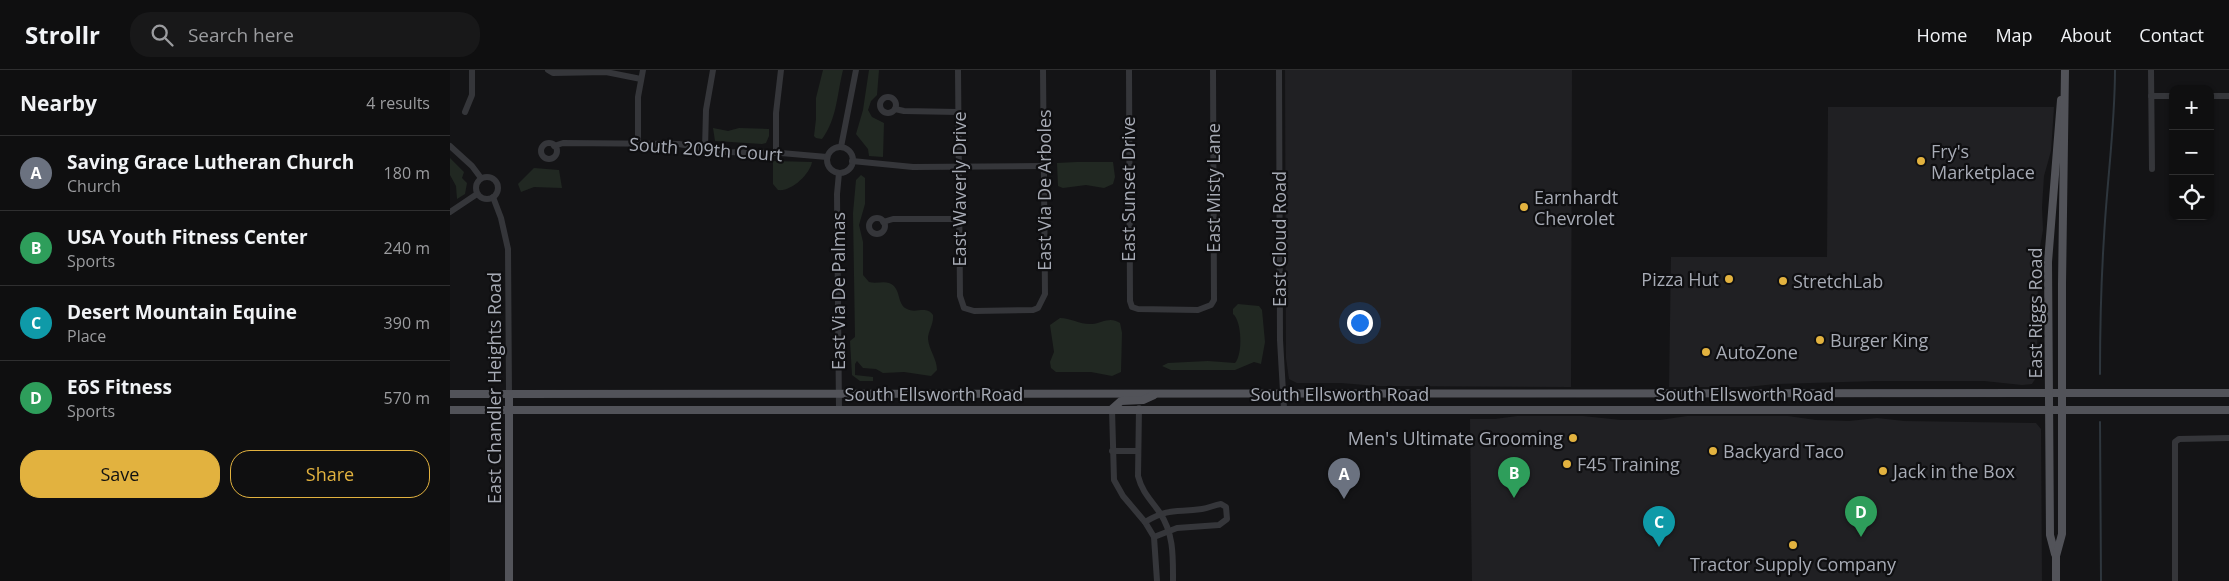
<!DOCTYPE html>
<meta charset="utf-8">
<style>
body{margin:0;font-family:"Open Sans",sans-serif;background:#181819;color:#f1f3f6}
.controls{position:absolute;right:15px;top:15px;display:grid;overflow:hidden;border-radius:10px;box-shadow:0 1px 4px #0004}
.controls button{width:45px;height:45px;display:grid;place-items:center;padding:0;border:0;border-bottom:1px solid #2f2f30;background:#0f0f10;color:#f1f3f6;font:25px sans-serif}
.you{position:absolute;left:909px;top:252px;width:18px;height:18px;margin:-12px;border:4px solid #fff;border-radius:50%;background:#1a73e8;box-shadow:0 0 0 8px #1a73e833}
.badge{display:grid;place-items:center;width:32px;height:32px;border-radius:50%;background:#e2b23f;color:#fff;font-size:16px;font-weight:700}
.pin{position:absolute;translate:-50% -41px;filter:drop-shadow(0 1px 2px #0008)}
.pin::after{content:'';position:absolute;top:26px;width:18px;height:15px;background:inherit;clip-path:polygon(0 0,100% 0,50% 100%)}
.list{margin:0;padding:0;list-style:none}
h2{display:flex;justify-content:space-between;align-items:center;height:65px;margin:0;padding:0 20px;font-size:21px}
h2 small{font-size:16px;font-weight:400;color:#9b9c9f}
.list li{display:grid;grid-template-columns:32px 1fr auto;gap:15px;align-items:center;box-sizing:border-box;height:75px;padding:0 20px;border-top:1px solid #2f2f30}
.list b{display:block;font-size:19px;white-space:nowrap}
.list p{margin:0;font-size:16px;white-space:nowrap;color:#9b9c9f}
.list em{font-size:16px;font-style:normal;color:#9b9c9f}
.actions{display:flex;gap:10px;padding:15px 20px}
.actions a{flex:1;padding:11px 0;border:1px solid #e2b23f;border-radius:20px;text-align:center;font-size:18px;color:#e2b23f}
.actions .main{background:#e2b23f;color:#111}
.icon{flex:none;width:28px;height:28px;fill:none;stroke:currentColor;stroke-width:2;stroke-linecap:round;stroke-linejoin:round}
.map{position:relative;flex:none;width:1779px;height:511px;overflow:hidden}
header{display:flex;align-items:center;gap:30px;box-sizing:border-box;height:70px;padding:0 25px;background:#0f0f10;border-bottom:1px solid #2f2f30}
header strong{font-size:24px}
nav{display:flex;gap:28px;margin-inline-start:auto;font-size:18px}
.search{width:350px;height:45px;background:#181819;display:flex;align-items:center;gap:12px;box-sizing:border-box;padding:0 18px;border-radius:20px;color:#9b9c9f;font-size:19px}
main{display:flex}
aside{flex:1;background:#0f0f10}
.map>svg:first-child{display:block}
.built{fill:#202023}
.green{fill:#212822}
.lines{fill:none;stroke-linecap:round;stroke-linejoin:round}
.stream{stroke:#2e363d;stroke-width:2}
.minor{stroke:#35363a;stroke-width:6}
.major{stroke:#525359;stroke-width:8}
.poi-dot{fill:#e2b23f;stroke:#0f0f11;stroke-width:2}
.labels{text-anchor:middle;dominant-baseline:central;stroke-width:4.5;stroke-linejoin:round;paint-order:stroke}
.street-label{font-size:18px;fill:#a7abb5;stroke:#0f0f11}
.poi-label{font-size:18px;fill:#a7abb5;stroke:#0f0f11;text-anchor:start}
</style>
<header>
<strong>Strollr</strong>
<div class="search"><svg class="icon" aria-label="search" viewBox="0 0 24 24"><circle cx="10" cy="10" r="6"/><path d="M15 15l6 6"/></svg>Search here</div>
<nav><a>Home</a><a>Map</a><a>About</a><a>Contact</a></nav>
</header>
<main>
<aside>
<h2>Nearby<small>4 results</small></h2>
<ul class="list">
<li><span class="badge" style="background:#6b7280">A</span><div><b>Saving Grace Lutheran Church</b><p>Church</p></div><em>180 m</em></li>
<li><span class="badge" style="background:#2e9e5b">B</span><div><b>USA Youth Fitness Center</b><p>Sports</p></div><em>240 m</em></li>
<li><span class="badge" style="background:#0f9aa8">C</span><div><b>Desert Mountain Equine</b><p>Place</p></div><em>390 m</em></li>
<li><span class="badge" style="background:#2e9e5b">D</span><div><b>EōS Fitness</b><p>Sports</p></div><em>570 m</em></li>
</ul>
<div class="actions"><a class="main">Save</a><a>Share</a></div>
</aside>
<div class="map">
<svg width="1779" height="511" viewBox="0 0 1779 511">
<rect width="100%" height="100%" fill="#141416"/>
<g class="built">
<path d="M835,0H1122L1121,317L927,316L891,313H847L839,309L836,288Z"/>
<path d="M1378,37H1604L1601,81L1594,106L1592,137L1593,160L1588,188L1587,306L1582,314L1572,315L1534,311H1427L1326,314L1296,317H1219L1221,187H1377Z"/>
<path d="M1067,346H1133L1171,350H1210L1237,346H1338L1366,350L1399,351L1427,348L1454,351L1586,353L1591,359L1592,511H1022L1020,349H1045Z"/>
</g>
<g class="green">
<path d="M373,0H393C387,24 387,49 372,69L366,68L364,66L366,49V28Z"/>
<path d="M419,0H429L427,25L421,31L418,40L422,47L434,53L433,87L419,86L418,79L406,64L413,40Z"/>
<path d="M263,58L278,61L289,58L319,59V66L316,73L312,74L265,71Z"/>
<path d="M0,88L14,102L12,108L17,113L15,124L7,129L6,116L0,105Z"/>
<path d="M323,91L362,92C360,104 341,122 328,120L323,114Z"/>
<path d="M627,92H663L665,107L663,114L654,118L636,115L613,118L608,116L607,93Z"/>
<path d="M84,98L109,100L112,118L84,117L71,122L68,114Z"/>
<path d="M411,105L415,108V134L409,155L413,172V205L419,212C426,214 433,211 439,213C452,218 446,234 457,239C466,244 476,235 483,245C484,254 478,261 478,269C479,280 487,289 487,300L481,306L454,302L433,303L426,299L413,298L407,291L405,294V305L423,307V311H410L402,305L400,271L405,267L403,143L406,110Z"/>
<path d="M788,234L809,236L812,240L815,272L811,294L804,292L785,300H721L712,296L718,293L758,291L785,293C793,285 792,251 783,244V239Z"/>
<path d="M610,248C621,248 631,255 642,254C652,253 660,246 670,253L672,263L671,302L662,306L641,302H606L601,298L600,292L604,282L600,255Z"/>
</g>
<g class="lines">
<g class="stream">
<path d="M1650,304C1650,259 1651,213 1654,167C1657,111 1665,56 1665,0"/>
<path d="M1650,352L1651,511"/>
</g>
<g class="minor">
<path d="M98,0L103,3L156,2L191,9"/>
<path d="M508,0L510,226L514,238L524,241L583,240L588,238L595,224L593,0"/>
<path d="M679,0L680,231L682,237L688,239L748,240L761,235L764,230L763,0"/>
<path d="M829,0L830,270L834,339"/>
<path d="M1701,0L1702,99"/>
<path d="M1701,26H1723"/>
<path d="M1760,26H1779"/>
<circle cx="438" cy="35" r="8"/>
<path d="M445,39L454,41L508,42"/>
<path d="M15,42L22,25V0"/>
<path d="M188,73V27L193,0"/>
<circle cx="99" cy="81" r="8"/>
<path d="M0,76L22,96L31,108"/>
<path d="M104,76L113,73L229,74L273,82L331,83L377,87"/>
<path d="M391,77L406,0"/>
<circle cx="390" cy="90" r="13"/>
<path d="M255,79L256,40L263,0"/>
<path d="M326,83V43L331,0"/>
<path d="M402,91L463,97L593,96"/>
<circle cx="37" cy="118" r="11"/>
<path d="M43,127L51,148L58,179L59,324"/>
<path d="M0,142L27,124"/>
<circle cx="427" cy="156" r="8"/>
<path d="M433,152L443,149H509"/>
<path d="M689,338L688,406C692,422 701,430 710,443C724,464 723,487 723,511"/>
<path d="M662,339L664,410L673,426L695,452L704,467L707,511"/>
<path d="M389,340L387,124L389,103"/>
<path d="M662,381H688"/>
<path d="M695,452C721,437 726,443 752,439C759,438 764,435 771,434L776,437L777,449L769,455L727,458L704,467"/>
<path d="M1725,511V372L1729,369L1779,368"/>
</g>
<g class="major">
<path d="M0,324L1779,323"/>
<path d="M59,324V511"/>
<path d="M662,339L671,331L693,330L704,325"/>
<path d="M0,340H1779"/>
<path d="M1605,484L1600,465L1598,192L1611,30"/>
<path d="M1606,511V486L1612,464V214L1615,0"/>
</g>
</g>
<g class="poi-dot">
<circle cx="1471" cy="91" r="5"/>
<circle cx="1074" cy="137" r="5"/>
<circle cx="1279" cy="209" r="5"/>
<circle cx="1333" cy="211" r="5"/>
<circle cx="1370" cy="270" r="5"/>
<circle cx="1256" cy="282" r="5"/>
<circle cx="1123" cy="368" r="5"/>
<circle cx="1263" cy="381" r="5"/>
<circle cx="1117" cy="394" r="5"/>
<circle cx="1433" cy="401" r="5"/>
<circle cx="1343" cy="475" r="5"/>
</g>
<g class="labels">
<g class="street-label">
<text transform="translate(256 79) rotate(4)">South 209th Court</text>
<text transform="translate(763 118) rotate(-90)">East Misty Lane</text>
<text transform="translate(509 119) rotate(-90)">East Waverly Drive</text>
<text transform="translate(678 119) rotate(-90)">East Sunset Drive</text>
<text transform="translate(594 120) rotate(-90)">East Via De Arboles</text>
<text transform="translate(829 169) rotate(-90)">East Cloud Road</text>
<text transform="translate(388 221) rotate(-90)">East Via De Palmas</text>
<text transform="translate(1585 243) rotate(-90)">East Riggs Road</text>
<text transform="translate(44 318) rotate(-90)">East Chandler Heights Road</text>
<text x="484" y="324">South Ellsworth Road</text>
<text x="890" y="324">South Ellsworth Road</text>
<text x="1295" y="324">South Ellsworth Road</text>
</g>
<g class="poi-label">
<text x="1481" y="81">Fry's<tspan x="1481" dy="21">Marketplace</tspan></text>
<text x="1084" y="127">Earnhardt<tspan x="1084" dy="21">Chevrolet</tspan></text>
<text x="1269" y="209" text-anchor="end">Pizza Hut</text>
<text x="1343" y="211">StretchLab</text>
<text x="1380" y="270">Burger King</text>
<text x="1266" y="282">AutoZone</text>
<text x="1113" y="368" text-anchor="end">Men's Ultimate Grooming</text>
<text x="1273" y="381">Backyard Taco</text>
<text x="1127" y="394">F45 Training</text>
<text x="1443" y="401">Jack in the Box</text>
<text x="1343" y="494" text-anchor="middle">Tractor Supply Company</text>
</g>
</g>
</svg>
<div class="controls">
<button>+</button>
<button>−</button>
<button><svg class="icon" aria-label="locate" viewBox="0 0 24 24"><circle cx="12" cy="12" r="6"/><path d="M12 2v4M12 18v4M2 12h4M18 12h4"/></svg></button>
</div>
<div class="you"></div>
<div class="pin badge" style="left:894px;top:429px;background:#6b7280">A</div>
<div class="pin badge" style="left:1064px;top:428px;background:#2e9e5b">B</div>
<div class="pin badge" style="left:1209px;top:477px;background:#0f9aa8">C</div>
<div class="pin badge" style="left:1411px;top:467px;background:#2e9e5b">D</div>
</div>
</main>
